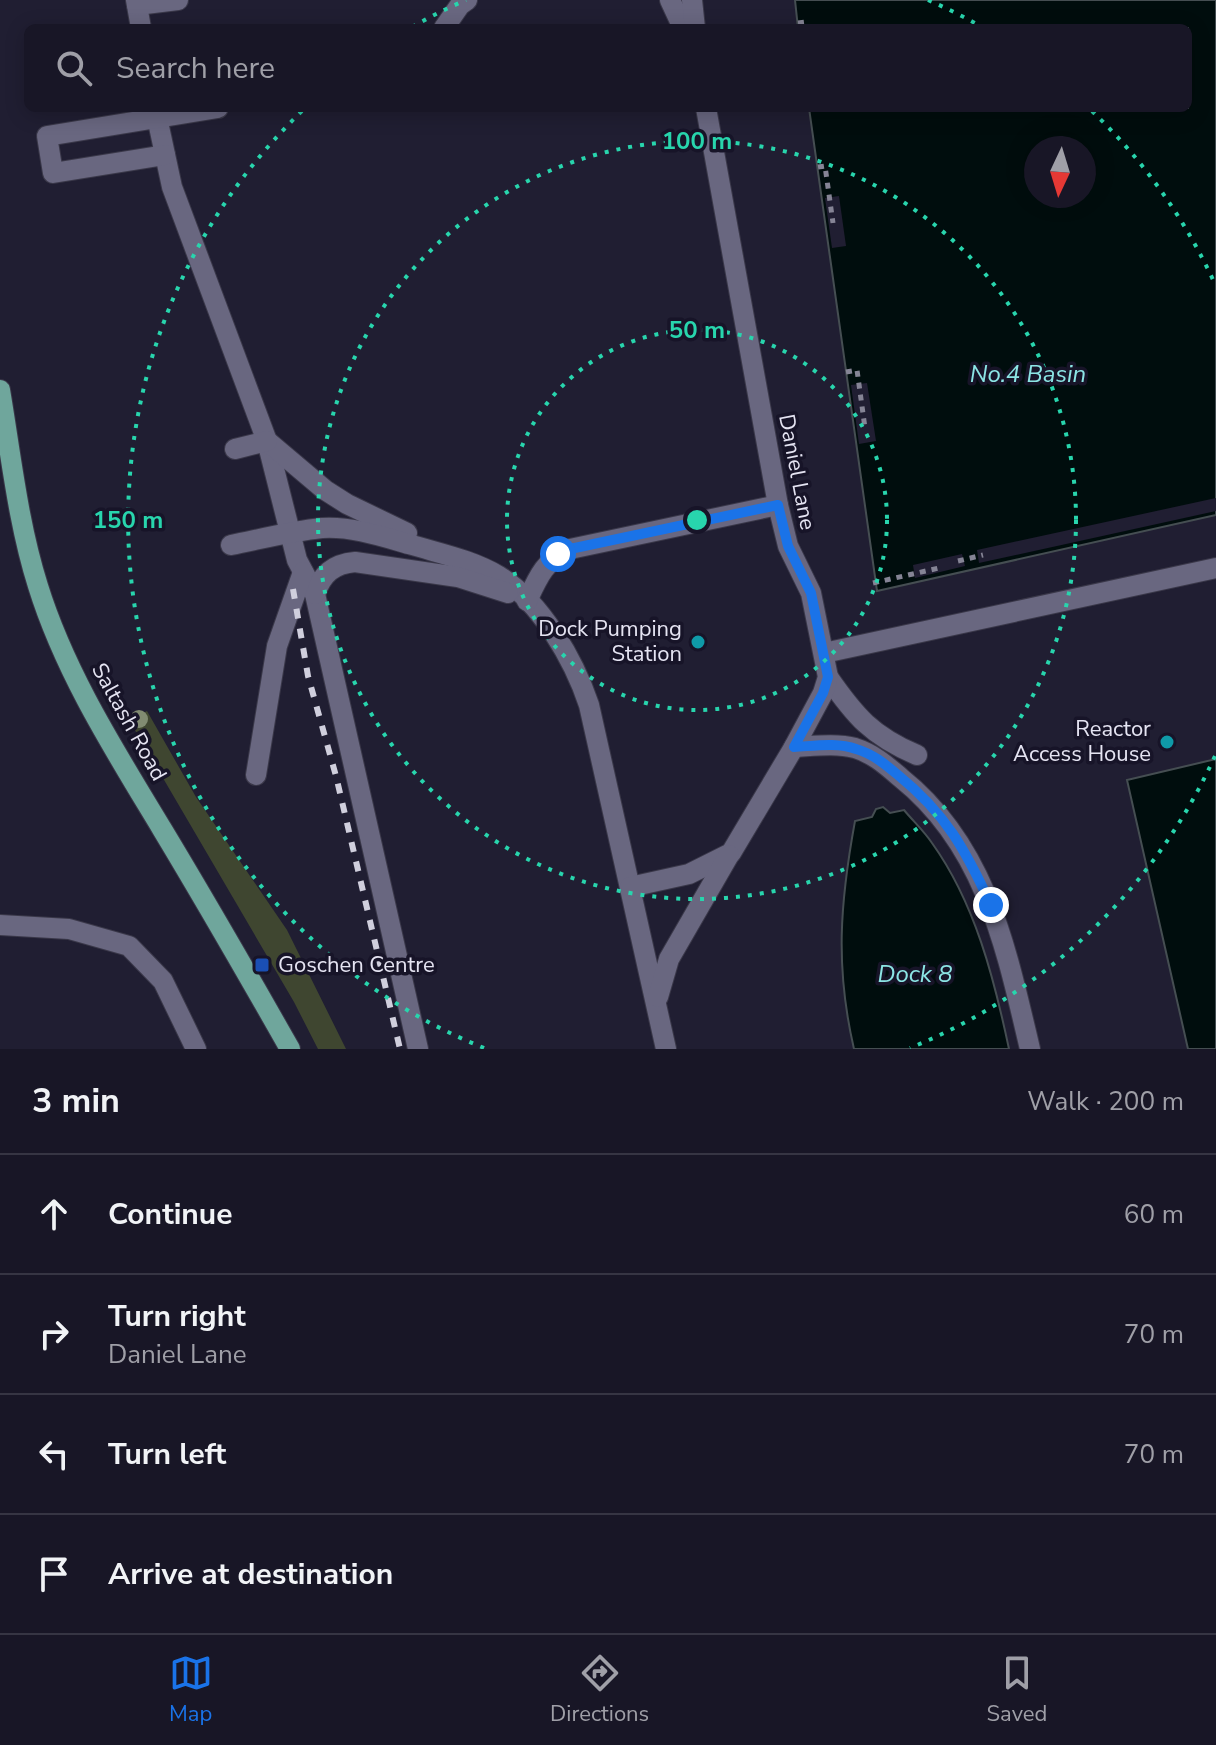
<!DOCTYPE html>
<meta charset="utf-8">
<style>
body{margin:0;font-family:"Nunito Sans",sans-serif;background:#211f2e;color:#f1f3f6}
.compass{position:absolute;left:1024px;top:136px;width:72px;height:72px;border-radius:50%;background:#181626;box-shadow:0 4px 20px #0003;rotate:184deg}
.stop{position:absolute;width:24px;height:24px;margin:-18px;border:6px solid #1a73e8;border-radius:50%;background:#fff}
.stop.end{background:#1a73e8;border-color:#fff;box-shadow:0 2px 8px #0008}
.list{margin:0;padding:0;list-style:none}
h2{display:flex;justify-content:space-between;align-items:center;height:104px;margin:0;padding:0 32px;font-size:34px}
h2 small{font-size:26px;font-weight:400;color:#9f9fa7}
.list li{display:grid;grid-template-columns:52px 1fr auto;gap:24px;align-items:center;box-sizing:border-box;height:120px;padding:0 32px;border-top:2px solid #363543}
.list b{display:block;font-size:30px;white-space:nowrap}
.list p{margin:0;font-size:26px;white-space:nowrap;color:#9f9fa7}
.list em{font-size:26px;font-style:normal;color:#9f9fa7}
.icon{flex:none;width:44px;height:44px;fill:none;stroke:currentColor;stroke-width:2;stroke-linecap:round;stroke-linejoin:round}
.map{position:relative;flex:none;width:1216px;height:1049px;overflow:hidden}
.search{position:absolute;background:#181626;box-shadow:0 4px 20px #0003;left:24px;right:24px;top:24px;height:88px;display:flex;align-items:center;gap:20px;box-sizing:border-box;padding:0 28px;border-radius:12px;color:#9f9fa7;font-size:30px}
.sheet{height:584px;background:#181626}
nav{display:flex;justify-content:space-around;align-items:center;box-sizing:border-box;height:112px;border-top:2px solid #363543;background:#181626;font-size:22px;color:#9f9fa7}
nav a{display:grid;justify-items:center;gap:4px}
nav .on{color:#1a73e8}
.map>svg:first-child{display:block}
.green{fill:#3f4630}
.water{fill:#000d0d;stroke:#454e52;stroke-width:2;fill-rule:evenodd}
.pier{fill:#201e32}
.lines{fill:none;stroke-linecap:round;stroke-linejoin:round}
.minor-casing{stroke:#3a3849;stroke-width:22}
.major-casing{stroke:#3a3849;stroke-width:22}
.path{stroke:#858495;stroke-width:5;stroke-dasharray:6 6;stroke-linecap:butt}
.minor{stroke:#696780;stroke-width:20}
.major{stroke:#6fa69c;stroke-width:20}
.rail{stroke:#d0cfdd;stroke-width:6;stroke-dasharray:10 10;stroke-linecap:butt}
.tree{fill:#818b71}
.route{stroke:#1a73e8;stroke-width:10}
.ring{fill:none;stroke:#28d5ad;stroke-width:4;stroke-dasharray:4 8}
.culture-dot{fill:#0f9aa8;stroke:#171428;stroke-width:3}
.transit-dot{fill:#1a4fb4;stroke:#171428;stroke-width:3}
.labels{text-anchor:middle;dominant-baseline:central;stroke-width:7;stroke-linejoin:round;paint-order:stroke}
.street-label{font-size:22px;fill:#e5e4f2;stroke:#171428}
.poi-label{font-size:22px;fill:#e5e4f2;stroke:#171428;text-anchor:end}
.water-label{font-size:24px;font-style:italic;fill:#8ce5e5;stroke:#171428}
.centre{fill:#28d5ad;stroke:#171428;stroke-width:4}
.ring-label{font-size:24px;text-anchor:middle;font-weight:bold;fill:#28d5ad;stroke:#171428;stroke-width:7;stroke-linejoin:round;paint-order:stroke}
</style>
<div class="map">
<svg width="1216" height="1049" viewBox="0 0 1216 1049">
<rect width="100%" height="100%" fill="#201e32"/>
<path class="green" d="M147,711L196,797L287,930L346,1049H318L294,1002L129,720Z"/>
<g class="water">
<path d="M795,0H1216V515L877,591L809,108H1188V28H798ZM1036,148H1084V196H1036Z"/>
<path d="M1216,759V1049H1188L1127,780Z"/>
<path d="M883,807L890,813L904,810C913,821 924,831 932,843C975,903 994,978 1009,1049H854C835,967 840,903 855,821L872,817L876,809Z"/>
</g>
<g class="pier">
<path d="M839,196L846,246L832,248L825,198Z"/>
<path d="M867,383L876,441L859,444L851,385Z"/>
<path d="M1216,498V511L979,563L977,550Z"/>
<path d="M962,554L965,566L915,578L913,565Z"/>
</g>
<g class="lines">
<g class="minor-casing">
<g id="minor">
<path d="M136,0L141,28"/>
<path d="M670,0L683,28"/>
<path d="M692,0L695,28"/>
<path d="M137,5L178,0"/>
<path d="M444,28L460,5L467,0"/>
<path d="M155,108L172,187L267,441L297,560L315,594L418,1049"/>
<path d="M165,155L53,173L47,136L218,108"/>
<path d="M267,441L325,490L347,504L407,533"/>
<path d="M235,449L267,441"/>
<path d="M231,545C261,539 292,531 322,528C352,526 384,537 412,545C442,554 472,560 499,576C541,602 574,660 589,705L666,1049"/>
<path d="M315,594C322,574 333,564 355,562L458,577L508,593"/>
<path d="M527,601C538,577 545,560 570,549L778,505"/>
<path d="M824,653L1216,568"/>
<path d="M828,677C855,716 872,736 917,755"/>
<path d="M794,747C814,746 836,743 855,748C874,754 887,766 901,778C986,846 1006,948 1030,1049"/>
<path d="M256,775L277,646L303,572"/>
<path d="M630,887L689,874L731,853L794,747L823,693L828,677L811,593L788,546L778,505L706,108"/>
<path d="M0,925L69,929L129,946L163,981L196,1049"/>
<path d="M658,997L669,959L729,855"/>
</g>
</g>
<g class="major-casing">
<path id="major" d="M0,390C11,455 18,523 38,586C65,673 115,751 162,829C206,902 248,975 290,1049"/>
</g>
<g class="path">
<path d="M798,23L806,22L807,28"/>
<path d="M818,167L825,166L833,223"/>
<path d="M846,372L857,370L865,428"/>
<path d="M958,561L983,555"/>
<path d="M873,583L939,568"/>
</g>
<use href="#minor" class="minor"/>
<use href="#major" class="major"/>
<path class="rail" d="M293,589L308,676L336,776L400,1049"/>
</g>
<circle class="tree" cx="139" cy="719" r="9"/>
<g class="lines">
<path class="route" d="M558,554L570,549L778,505L788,546L811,593L828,677L823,693L794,747C814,746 837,742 856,749C873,754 885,764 898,775C946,814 965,849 991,905"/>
</g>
<g class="ring">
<circle cx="697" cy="520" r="190"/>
<circle cx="697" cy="520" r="379"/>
<path d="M1215 756A569 569 0 0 1 910 1048M484 1048A569 569 0 0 1 302 111M412 27A569 569 0 0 1 466 0M928 0A569 569 0 0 1 982 27M1092 111A569 569 0 0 1 1215 284"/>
</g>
<g class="culture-dot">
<circle cx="698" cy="642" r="8"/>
<circle cx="1167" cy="742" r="8"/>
</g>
<rect class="transit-dot" x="254" y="957" width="16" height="16" rx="4"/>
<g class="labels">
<g class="street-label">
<text transform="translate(797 472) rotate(79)">Daniel Lane</text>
<text transform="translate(129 722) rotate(61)">Saltash Road</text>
</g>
<g class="poi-label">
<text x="682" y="629">Dock Pumping<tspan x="682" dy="25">Station</tspan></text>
<text x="1151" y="729">Reactor<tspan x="1151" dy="25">Access House</tspan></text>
<text x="278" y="965" text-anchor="start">Goschen Centre</text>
</g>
<g class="water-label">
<text x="1028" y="374">No.4 Basin</text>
<text x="915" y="974">Dock 8</text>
</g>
</g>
<circle cx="697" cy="520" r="12" class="centre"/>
<g class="ring-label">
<text x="697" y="149">100 m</text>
<text x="697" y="338">50 m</text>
<text x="128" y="528">150 m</text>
</g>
</svg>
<svg class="compass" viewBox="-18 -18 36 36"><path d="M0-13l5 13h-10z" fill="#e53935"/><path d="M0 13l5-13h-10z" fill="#9f9fa7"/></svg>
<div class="stop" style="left:558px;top:554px"></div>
<div class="stop end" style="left:991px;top:905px"></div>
<div class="search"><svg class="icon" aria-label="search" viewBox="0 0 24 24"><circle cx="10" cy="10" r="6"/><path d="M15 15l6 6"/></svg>Search here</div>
</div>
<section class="sheet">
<h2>3 min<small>Walk · 200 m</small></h2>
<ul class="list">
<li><svg class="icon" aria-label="ahead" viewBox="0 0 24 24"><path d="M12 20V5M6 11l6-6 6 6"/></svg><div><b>Continue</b></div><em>60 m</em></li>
<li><svg class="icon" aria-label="right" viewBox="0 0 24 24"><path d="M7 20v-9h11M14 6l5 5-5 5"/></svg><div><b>Turn right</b><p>Daniel Lane</p></div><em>70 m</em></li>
<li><svg class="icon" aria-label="left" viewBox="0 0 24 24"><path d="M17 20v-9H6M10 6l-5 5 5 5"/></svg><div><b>Turn left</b></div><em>70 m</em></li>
<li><svg class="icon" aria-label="arrive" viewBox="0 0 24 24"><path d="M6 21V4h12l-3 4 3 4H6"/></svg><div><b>Arrive at destination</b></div></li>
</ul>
</section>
<nav>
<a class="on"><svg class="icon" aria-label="map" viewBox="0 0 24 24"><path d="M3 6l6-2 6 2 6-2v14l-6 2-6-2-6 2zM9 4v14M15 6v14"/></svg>Map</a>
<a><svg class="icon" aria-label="directions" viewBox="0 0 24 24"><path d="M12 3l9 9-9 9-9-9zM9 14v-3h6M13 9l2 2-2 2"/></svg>Directions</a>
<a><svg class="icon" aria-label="saved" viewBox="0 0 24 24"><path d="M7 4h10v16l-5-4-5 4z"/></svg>Saved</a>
</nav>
